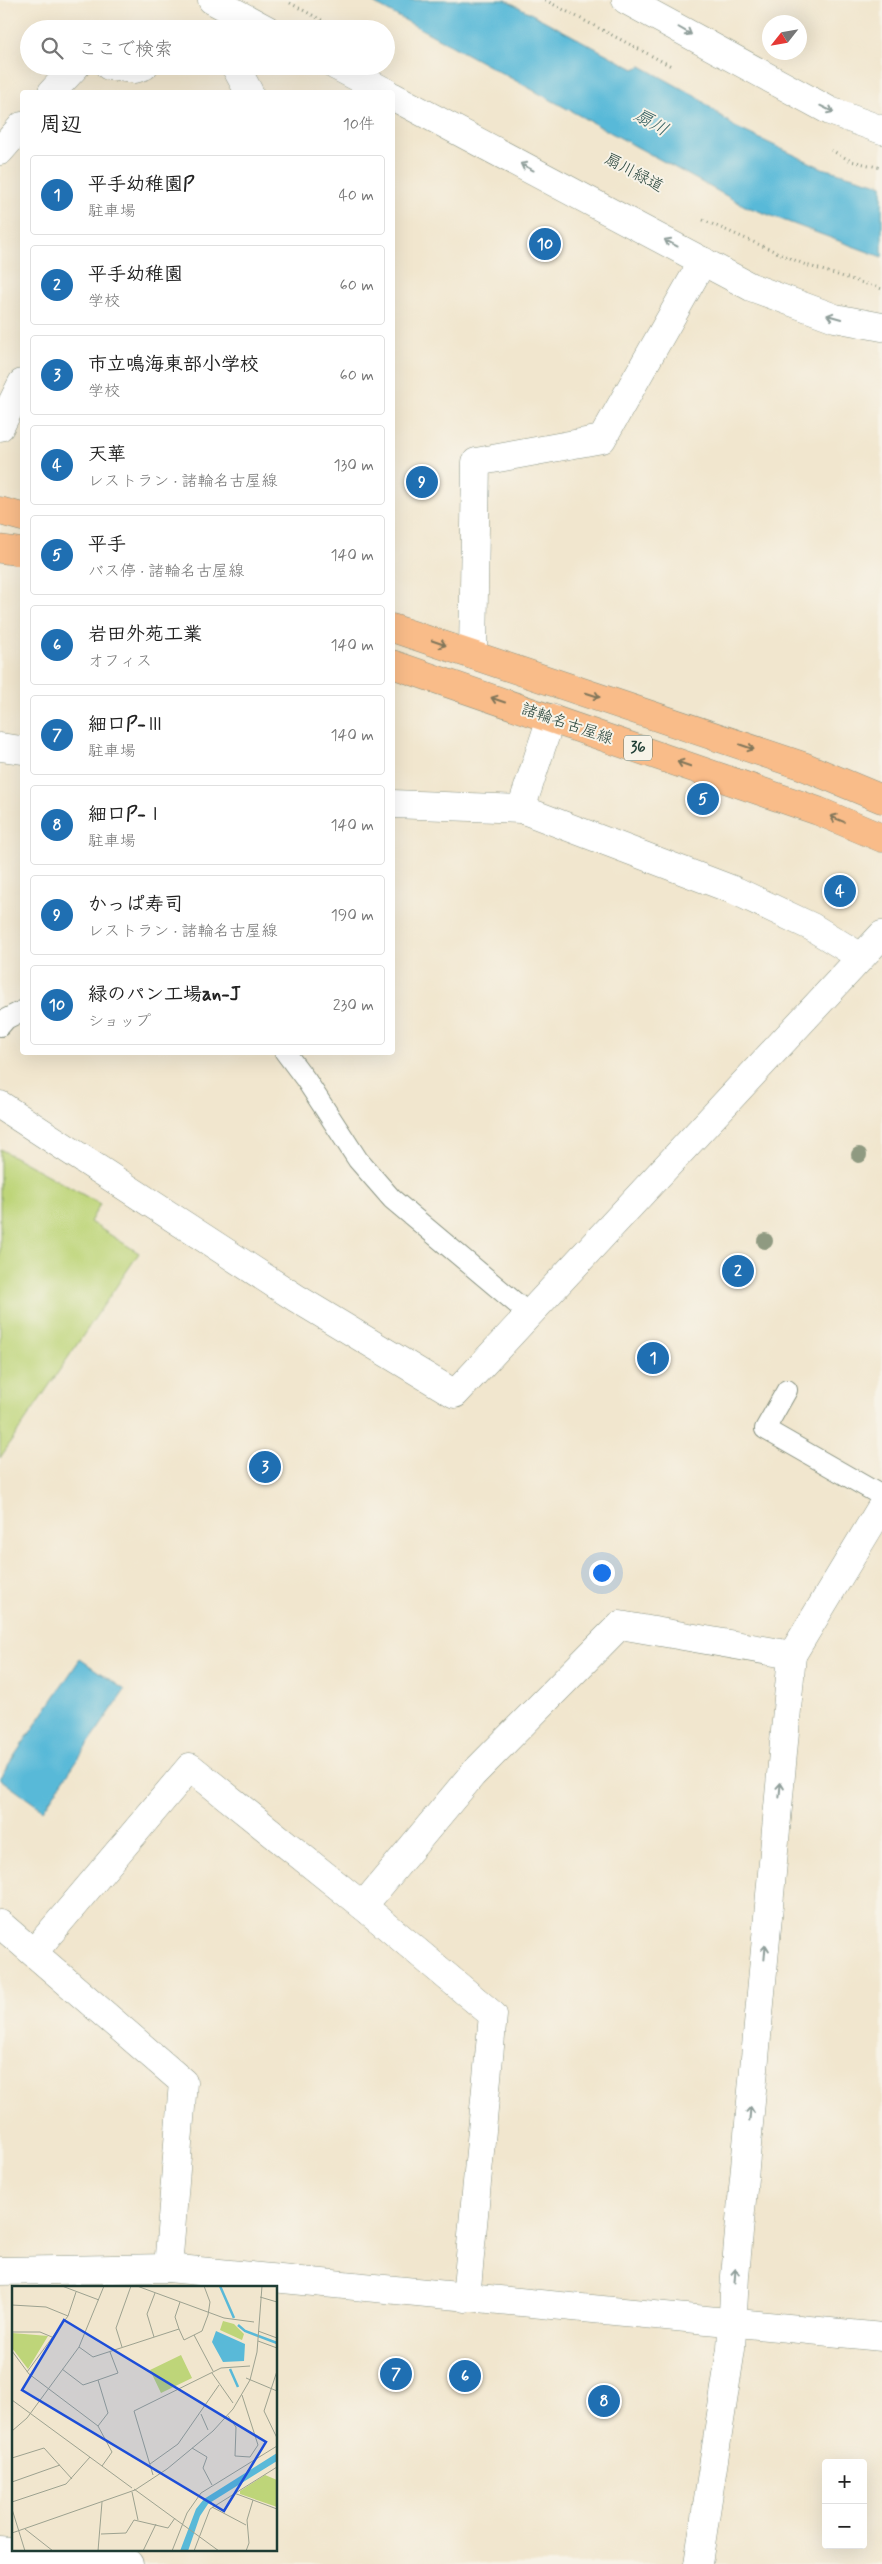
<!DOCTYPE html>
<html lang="ja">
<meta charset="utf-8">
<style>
body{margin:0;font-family:Mynerve,"Klee One",sans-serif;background:#f6f6f6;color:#222}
.controls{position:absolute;right:15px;bottom:15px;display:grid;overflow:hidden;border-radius:5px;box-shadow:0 5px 20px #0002}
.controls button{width:45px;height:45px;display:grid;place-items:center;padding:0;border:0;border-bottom:1px solid #e0e0e0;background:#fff;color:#222;font:25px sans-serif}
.compass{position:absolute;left:762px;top:15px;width:45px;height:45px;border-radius:50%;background:#fff;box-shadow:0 5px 20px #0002;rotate:239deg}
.you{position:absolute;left:601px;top:1572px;width:18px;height:18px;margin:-12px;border:4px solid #fff;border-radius:50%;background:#1a73e8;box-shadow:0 0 0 8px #1a73e833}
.badge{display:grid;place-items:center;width:32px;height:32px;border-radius:50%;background:#1f6fb2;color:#fff;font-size:16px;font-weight:700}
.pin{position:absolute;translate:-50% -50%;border:2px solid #fff;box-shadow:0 1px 5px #0006}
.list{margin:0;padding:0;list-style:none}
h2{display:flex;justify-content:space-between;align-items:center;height:65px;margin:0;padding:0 20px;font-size:21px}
h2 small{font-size:16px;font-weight:400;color:#767676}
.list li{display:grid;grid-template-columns:32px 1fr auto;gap:15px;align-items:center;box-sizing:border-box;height:80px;margin:0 10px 10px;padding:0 10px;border:1px solid #e0e0e0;border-radius:5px}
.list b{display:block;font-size:19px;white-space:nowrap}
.list p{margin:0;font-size:16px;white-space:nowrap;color:#767676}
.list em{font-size:16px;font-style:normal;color:#767676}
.icon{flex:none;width:28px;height:28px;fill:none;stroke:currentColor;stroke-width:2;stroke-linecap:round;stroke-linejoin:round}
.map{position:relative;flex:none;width:882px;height:2564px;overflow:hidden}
.search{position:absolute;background:#fff;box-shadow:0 5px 20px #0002;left:20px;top:20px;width:375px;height:55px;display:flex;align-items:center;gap:12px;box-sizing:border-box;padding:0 18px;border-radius:28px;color:#767676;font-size:19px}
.panel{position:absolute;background:#fff;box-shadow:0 5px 20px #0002;left:20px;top:90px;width:375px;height:965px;border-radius:5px}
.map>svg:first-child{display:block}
.green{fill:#bed579;stroke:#6e8956}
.water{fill:#59b9d8;stroke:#3c7b86}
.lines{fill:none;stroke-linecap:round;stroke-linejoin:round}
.lane-casing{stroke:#889281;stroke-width:22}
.street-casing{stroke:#889281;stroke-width:29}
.primary-casing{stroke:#889281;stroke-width:29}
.path{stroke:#889281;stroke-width:3;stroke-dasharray:1 4;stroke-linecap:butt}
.lane{stroke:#fff;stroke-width:20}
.street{stroke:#fff;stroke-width:28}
.primary{stroke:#f9bc89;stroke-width:28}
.tree{fill:#8f9a81}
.oneway{stroke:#8f9e9a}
.oneway2{stroke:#81765a}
.labels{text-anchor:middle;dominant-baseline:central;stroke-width:4;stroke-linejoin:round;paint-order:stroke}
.shield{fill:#f7f3e8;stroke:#60746a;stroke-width:1}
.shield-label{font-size:15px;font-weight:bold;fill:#1f3d34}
.street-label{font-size:16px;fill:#1f3d34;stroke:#f7f3e8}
.water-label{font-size:18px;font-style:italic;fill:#2e5c5d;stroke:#f7f3e8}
.inset-river{fill:none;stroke:#59b9d8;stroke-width:2.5}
.inset-road{fill:none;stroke:#9da290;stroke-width:1}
.view{fill:#1d4ed8;fill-opacity:0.15;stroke:#1d4ed8;stroke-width:2.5}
.inset-edge{fill:none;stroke:#1f3d34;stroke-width:2.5}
</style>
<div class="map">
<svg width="882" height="2564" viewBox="0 0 882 2564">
<rect width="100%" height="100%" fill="#f7f3e8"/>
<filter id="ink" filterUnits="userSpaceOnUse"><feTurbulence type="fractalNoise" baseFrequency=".02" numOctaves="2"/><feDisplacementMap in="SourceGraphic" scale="10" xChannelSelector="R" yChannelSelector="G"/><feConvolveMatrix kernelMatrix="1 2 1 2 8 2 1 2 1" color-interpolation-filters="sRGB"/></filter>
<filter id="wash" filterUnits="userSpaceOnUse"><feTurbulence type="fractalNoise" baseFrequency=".0096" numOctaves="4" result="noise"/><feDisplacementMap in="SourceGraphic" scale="20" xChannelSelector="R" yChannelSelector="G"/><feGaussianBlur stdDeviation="1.12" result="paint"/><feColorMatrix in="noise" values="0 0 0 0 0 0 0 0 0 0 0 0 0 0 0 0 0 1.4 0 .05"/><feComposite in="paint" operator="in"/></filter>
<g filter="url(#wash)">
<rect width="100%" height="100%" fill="#f1e6ce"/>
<path class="green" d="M0,1149L100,1204L90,1222L139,1253L0,1458Z"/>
<g class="water">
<path d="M368,0H506L634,69L641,66L697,97L735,127L822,168L882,185V257L745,206Z"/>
<path d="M80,1659L125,1690L43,1810L0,1779V1777Z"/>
</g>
</g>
<g filter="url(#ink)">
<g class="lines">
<g class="lane-casing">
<g id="lane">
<path d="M0,1026L6,1019L22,1011"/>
<path d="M285,1052L306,1080L358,1160L392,1199L529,1314"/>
<path d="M787,1390L765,1429L882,1496"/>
</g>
</g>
<g class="street-casing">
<g id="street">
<path d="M212,0L266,29"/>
<path d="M626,0L830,111L882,130"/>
<path d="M109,66L135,69L144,66"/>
<path d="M235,66L249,92"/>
<path d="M336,66L386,92"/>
<path d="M52,92L76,66"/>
<path d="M392,96L751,287L835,318L882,327"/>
<path d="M0,151L22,126"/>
<path d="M0,427L22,383"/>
<path d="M473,655L476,462L602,439L703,261"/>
<path d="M0,747L22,750"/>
<path d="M392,804L521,809L736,891L812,927L861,957"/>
<path d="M521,809L551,718"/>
<path d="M0,1105L296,1298L455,1394L882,935"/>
<path d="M363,1906L493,2015L466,2298"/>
<path d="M0,1924L183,2082L168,2268"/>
<path d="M34,1952L190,1767L363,1906L472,1775L620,1625L792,1655L882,1506"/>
<path d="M0,2271L168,2268L882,2337"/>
<path d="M0,2551L129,2564"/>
<path d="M698,2564L731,2349L735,2276L792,1655"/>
</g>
</g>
<g class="primary-casing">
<g id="primary">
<path d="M0,511L22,517"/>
<path d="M0,549L22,552"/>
<path d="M392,628L803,766L882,799"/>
<path d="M392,664L818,811L882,838"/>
</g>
</g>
<g class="path">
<path d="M545,0L673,67"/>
<path d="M290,3L338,29"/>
<path d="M831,150L851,161L882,168"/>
<path d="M703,220L806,265L882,289"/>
</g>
<use href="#lane" class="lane"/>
<use href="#street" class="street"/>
<use href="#primary" class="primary"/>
</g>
<g class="tree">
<circle cx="859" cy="1155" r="8"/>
<circle cx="765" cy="1241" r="8"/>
</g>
<defs><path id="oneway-shaft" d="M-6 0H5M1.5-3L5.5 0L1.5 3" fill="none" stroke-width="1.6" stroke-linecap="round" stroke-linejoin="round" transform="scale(1.25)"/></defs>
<g class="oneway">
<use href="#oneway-shaft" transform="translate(685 31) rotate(30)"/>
<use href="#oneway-shaft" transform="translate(827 109) rotate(26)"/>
<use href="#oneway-shaft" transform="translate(527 167) rotate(-152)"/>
<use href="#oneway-shaft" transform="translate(671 243) rotate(-152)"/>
<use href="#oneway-shaft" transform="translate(834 317) rotate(-164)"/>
<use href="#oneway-shaft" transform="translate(780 1790) rotate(-85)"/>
<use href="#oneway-shaft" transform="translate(765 1952) rotate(-85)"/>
<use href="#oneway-shaft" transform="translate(750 2114) rotate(-85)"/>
<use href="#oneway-shaft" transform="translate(735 2276) rotate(-86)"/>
</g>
<g class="oneway2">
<use href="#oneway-shaft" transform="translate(439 643) rotate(19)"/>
<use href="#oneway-shaft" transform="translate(593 695) rotate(18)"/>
<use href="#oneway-shaft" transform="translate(498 700) rotate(-161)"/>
<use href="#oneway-shaft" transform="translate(747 747) rotate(19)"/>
<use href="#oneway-shaft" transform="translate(684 764) rotate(-161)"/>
<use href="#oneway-shaft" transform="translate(837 819) rotate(-157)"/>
</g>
</g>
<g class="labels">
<rect class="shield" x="624" y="735.5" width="28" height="25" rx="4"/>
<g class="shield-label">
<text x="638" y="748">36</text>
</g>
<g class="street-label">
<text transform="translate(634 173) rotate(28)">扇川緑道</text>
<text transform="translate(567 724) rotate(19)">諸輪名古屋線</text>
</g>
<g class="water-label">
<text transform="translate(651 123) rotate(30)">扇川</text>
</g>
</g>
<g transform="translate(12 2286)">
<rect width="265" height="265" fill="#f1e6ce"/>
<path d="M211,35L222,38L232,48L230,54L208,44ZM0,47L36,50L16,83L0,62ZM169,69L180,92L149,107L138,84ZM253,189L265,194V221L228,208V205Z" fill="#bed579"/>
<path d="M204,45L233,58L232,75L211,76L200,56ZM265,167V175L196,218L188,230L176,265H168L184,223L192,213Z" fill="#59b9d8"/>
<path class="inset-river" d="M208,0L222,32M226,39L233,45L265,57M218,83L226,101"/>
<path class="inset-road" d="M50,0L87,14M125,0L212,32L242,36M248,11L265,16M0,19L34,21L56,30M167,43L163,31L168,16M246,45L265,52M0,46H28L40,51M182,49L201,85M142,51L135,28L143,7M246,55L265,62M67,61L81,71L167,43L172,54L190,45L196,29L198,16L192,0M110,61L104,42L119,0M0,65L17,88L86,140M50,83L71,99L86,94M265,85L252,125L265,152M15,86L56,30L64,6M200,87L221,117M234,92L265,105M0,114L120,202M189,128L196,144M216,130L224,141L223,170L238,171L246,159L230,109M0,145L15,132L67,61L92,0M180,162L195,171L191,182L200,199M0,172L32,162L60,193M138,178L166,158L207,99M90,180L100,166L86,140L96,127L86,94L106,87L98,66M141,189L122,125L209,82L238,80M0,196L48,179M122,203L207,265M120,206L126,234M222,207L265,223M0,216L54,198L78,171M200,221L234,239M0,223L13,265M13,243L41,265M0,247L123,204L155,183L201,145L221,123L238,94L245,66L250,0M89,248L114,247L122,234L156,242L163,232M86,265L90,216M131,265L144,238M160,265L175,227L189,207L265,160M182,265L198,223L265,181M234,265L237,257L235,234L241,214"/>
<path class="view" d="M52,34L254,156L212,225L10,104Z"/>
<rect width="265" height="265" class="inset-edge"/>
</g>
</svg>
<div class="controls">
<button>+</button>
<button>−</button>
</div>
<svg class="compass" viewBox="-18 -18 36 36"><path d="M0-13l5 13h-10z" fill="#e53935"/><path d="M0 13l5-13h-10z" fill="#767676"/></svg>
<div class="you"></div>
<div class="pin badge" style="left:653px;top:1358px">1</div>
<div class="pin badge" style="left:738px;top:1271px">2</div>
<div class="pin badge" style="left:265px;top:1467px">3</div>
<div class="pin badge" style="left:840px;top:891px">4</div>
<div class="pin badge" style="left:703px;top:799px">5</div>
<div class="pin badge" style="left:465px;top:2376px">6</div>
<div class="pin badge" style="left:396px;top:2374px">7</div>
<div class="pin badge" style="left:604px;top:2401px">8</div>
<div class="pin badge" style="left:422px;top:482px">9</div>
<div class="pin badge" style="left:545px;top:244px">10</div>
<div class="search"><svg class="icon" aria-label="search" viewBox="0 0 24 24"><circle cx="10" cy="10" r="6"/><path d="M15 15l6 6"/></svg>ここで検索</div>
<section class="panel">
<h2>周辺<small>10件</small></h2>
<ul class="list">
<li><span class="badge">1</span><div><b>平手幼稚園P</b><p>駐車場</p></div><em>40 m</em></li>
<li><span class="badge">2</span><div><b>平手幼稚園</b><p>学校</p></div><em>60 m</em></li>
<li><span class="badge">3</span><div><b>市立鳴海東部小学校</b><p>学校</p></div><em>60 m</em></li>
<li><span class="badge">4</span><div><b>天華</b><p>レストラン · 諸輪名古屋線</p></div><em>130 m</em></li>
<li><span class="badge">5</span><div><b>平手</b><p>バス停 · 諸輪名古屋線</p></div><em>140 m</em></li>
<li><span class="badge">6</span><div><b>岩田外苑工業</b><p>オフィス</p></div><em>140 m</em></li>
<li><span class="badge">7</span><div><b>細口P-Ⅲ</b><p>駐車場</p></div><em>140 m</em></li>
<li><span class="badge">8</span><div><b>細口P-Ⅰ</b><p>駐車場</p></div><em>140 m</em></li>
<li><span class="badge">9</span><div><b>かっぱ寿司</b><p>レストラン · 諸輪名古屋線</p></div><em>190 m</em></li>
<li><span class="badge">10</span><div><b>緑のパン工場an-J</b><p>ショップ</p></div><em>230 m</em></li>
</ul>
</section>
</div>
